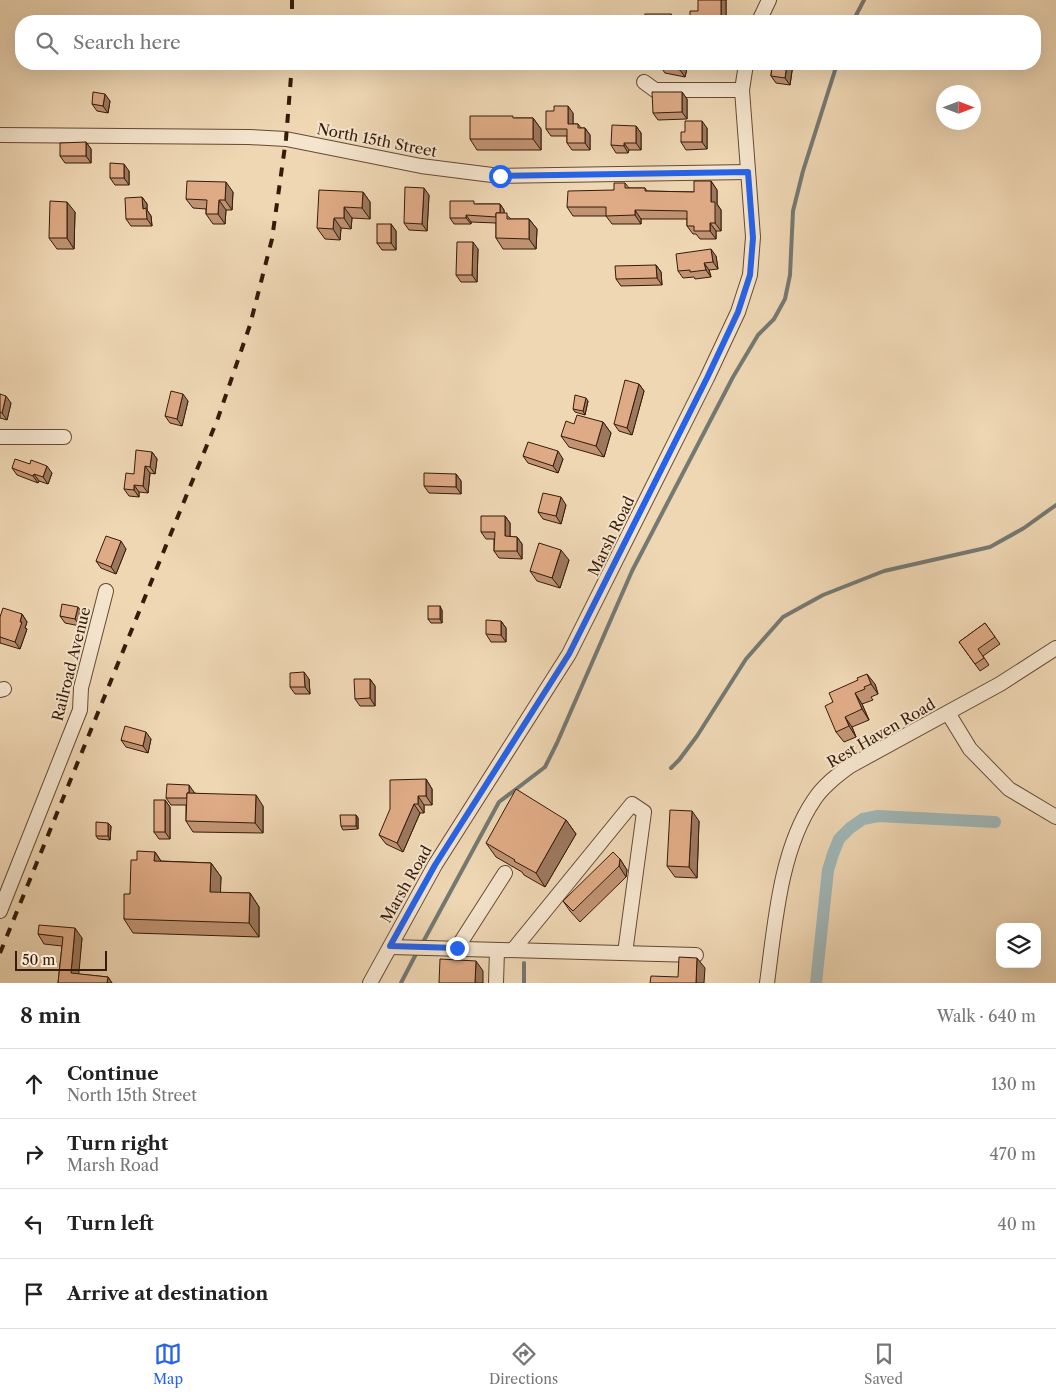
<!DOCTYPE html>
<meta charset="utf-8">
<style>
body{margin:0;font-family:"Libre Caslon Text",serif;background:#f2f2f2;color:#222}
.controls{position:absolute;right:15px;bottom:15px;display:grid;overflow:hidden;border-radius:10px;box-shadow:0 5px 20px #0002}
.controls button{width:45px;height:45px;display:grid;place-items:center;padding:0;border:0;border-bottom:1px solid #e0e0e0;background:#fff;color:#222;font:25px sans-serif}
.compass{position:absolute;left:936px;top:85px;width:45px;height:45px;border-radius:50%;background:#fff;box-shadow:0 5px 20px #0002;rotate:90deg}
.scale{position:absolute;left:15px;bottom:12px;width:92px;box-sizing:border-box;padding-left:5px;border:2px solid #361b09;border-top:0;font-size:14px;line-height:18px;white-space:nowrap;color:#361b09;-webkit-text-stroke:4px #f5e5ce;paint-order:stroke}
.stop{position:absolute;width:15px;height:15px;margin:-11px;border:4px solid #2563eb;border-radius:50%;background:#fff}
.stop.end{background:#2563eb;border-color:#fff;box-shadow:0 1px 5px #0008}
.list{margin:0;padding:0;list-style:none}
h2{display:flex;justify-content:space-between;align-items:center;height:65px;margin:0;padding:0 20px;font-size:21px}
h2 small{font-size:16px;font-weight:400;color:#767676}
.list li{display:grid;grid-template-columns:32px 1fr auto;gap:15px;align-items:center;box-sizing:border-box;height:70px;padding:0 20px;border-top:1px solid #e0e0e0}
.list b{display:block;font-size:19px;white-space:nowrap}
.list p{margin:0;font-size:16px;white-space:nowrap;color:#767676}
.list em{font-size:16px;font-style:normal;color:#767676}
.icon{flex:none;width:28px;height:28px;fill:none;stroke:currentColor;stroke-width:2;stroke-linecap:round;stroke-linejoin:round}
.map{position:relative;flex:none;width:1056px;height:983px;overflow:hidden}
.search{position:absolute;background:#fff;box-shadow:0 5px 20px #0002;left:15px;right:15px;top:15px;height:55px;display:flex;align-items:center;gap:12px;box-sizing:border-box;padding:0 18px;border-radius:20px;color:#767676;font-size:19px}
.sheet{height:345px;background:#fff}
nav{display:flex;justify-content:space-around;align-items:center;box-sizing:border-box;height:70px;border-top:1px solid #e0e0e0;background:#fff;font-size:14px;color:#767676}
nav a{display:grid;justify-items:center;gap:2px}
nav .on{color:#2563eb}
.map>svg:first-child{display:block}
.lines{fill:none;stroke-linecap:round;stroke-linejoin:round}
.stream{stroke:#757972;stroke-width:4}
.canal{stroke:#9fb7b8;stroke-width:12}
.minor-casing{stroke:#644a34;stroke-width:16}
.minor{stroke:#f5e5ce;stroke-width:14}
.rail{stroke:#361b09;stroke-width:4;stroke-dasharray:9 9;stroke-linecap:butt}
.wall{fill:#c09373;stroke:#361b09}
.shaded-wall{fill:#9c785e;stroke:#361b09}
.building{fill:#dfab86;stroke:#361b09}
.route{stroke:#2563eb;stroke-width:6}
.labels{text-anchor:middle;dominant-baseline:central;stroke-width:4;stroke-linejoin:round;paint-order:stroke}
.street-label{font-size:15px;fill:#361b09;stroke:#f5e5ce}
</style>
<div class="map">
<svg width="1056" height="983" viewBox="0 0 1056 983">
<rect width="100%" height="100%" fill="#efd7b4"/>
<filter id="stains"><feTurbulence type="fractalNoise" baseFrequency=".004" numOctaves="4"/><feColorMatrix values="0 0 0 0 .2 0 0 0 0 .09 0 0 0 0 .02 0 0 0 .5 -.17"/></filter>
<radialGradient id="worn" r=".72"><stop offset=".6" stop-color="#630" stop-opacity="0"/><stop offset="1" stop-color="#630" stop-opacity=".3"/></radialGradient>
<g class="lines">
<g class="stream">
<path d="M853,21L864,0"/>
<path d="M671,768L679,760L697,736L746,659L783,617L823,595L884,571L990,547L1024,528L1056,505"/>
<path d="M422,944L499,802L545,767L557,743L632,571L733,377L758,335L774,319L785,299L790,275L793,211L803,171L837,64"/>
<path d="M401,983L417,952"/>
<path d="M524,983V963"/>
</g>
<path class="canal" d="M816,983L828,870L833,854L839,839L850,828L863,819L878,816L995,822"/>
<g class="minor-casing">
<g id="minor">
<path d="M759,21L769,0"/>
<path d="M644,82L655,90H742"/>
<path d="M0,135L249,137L286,139L421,166L500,176L748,172"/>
<path d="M0,437H64"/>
<path d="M0,690L4,689"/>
<path d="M948,713L970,749L1009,789L1056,817"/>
<path d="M0,911L80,710L81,688L106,591"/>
<path d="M390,947L696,955"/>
<path d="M457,948L505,873"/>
<path d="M513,950L632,804L644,812L625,953"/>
<path d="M370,983L435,865L569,654L707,378L738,312L750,275L753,237L742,90L746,64"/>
<path d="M496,983L497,950"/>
<path d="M767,983C775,924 780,850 814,800C823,786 836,776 850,766L1000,684L1056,648"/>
</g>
</g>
<use href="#minor" class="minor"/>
<g class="rail">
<path d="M292,0V21"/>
<path d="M0,953L218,418L250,325L272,239L286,139L292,64"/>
</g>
</g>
<g class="wall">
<path d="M726,0V21H690L698,11Z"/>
<path d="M688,64L685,77L665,73L660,66Z"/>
<path d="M772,64H793L790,85L776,83L771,76Z"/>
<path d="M682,92L687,99V119L658,120L653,113Z"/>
<path d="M110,101L108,113L97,111L92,104Z"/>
<path d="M573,113V124H578L581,128H585L590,135V150H572L567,143V136H551L546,129Z"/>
<path d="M515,118H533L541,129V150H477L470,139Z"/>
<path d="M636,126L641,133V150H629L628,153H616L611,145Z"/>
<path d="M707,128V149L686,150L681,142L685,132Z"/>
<path d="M86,142L91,149V163H65L60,156Z"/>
<path d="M129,171V185H115L110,178Z"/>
<path d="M711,181L717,190V204L721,210V231H716V239H700L696,234H693L687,226V219H641V224H612L606,216H573L567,207L614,190L625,183L629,188H645L647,191L694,192Z"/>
<path d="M233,192L232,210H226L225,224H213L206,214V209L193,208L186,199Z"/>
<path d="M363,192L370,202V219L352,218L351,229L341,228L340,240L325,239L317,228Z"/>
<path d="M429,195L427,231L409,230L404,223Z"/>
<path d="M142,197L147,204V210L151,216L152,226H131L126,219Z"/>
<path d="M476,204H500L504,210V213L511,219H529L537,229L536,249H503L496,238V223L471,222V224H454L450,218Z"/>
<path d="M75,212L74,249H57L49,238Z"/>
<path d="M391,224L396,231V250H382L377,243Z"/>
<path d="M478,249L477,282H461L456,275Z"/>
<path d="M716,256L718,269L709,270L711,277L695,279L694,277L683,278L678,271Z"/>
<path d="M656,265L661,272L662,285L621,286L616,279Z"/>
<path d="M639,384L644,391L632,435L619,431L614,424Z"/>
<path d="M0,394L11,403L7,420L0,418Z"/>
<path d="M188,401L182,426L170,423L165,416Z"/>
<path d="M588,401L585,415L575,412L573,409Z"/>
<path d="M603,422L611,433L604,457L569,447L561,436L574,424Z"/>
<path d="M152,452L157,459L155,474L150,473L148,493L139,492V497L129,496L124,489L134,474Z"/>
<path d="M523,456L563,459L558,473L528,463Z"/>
<path d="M30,464L52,473L48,484L39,481L38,483L17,475L12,468Z"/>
<path d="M456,474L461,481V494L429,493L424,486Z"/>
<path d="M566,505L561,524L543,519L538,512Z"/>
<path d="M505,516L510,523V537H517L522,544V559L499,558L494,551V539H486L481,532Z"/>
<path d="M126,549L116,574L101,568L96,561Z"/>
<path d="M569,560L560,588L537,581L530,571Z"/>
<path d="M442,610V623H431L428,619Z"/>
<path d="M22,614L27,622L25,628L27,629L20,649L0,643V617Z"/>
<path d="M83,614L80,626L65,623L60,616Z"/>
<path d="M501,621L506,628V642H491L486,634Z"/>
<path d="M985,623L1000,644L983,656L989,665L980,671L959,642Z"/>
<path d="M309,679L310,694H295L290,687Z"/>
<path d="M370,679L375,686V706H360L355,699Z"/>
<path d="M858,680L875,684L878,694L871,697L873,700L862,704L869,720L852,727L856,737L844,742L836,732L833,702Z"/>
<path d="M151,739L148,753L126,747L121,740Z"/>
<path d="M426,779L432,789V805H424V813H420L403,852L386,844L379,835Z"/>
<path d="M194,792V793L263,806V833L193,832L186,821V805H171L166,798Z"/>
<path d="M165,800L170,807V839H159L154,832Z"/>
<path d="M356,815L358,818V829L343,830L341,826Z"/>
<path d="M566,820L576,834L545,887L524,875L522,872L496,857L486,843Z"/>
<path d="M699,821L697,878L675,877L667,866Z"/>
<path d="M108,823L111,826L110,840L98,839L96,836Z"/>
<path d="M155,852L161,861L211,863L221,877L220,893H250L259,907V937L133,933L124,919L130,894L137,860Z"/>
<path d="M620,859L627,870L626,877L580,922L570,911L563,901Z"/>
<path d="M38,934L82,938L78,974L108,977L112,983H58L62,946L44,944Z"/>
</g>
<g class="shaded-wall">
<path d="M721,0H726V21H724L721,17Z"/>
<path d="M671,14L675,20V21H671Z"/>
<path d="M681,64H688L685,77L680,70Z"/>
<path d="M787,64H793L790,85L785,78Z"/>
<path d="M682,92L687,99V119L682,112Z"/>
<path d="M105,94L110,101L108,113L103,106Z"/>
<path d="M568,106L573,113V131L568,124Z"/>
<path d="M533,118L541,129V150L533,139Z"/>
<path d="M702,121L707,128V149L702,142Z"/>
<path d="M636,126L641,133V150L636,143Z"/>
<path d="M585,128L590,135V150L585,143Z"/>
<path d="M86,142L91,149V163L86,156Z"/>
<path d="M624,143L629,150L628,153L624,146Z"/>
<path d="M124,164L129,171V185L124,178Z"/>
<path d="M711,181L717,190V204L721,210V231L715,223L711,202Z"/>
<path d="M226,182L233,192L232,210L225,200Z"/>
<path d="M424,188L429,195L427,231L422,224Z"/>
<path d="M363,192L370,202V219L362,208Z"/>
<path d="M142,197L147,204V210L151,216L152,226L147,219L143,209Z"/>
<path d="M219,200L226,210L225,224L218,214Z"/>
<path d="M67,202L75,212L74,249L67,238Z"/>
<path d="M500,204L504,210V223L500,217Z"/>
<path d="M344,207L352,218L351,229L344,218Z"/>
<path d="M635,210L641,219V224L635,215Z"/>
<path d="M466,215L471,222V224L466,218Z"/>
<path d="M334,218L341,228L340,240L333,229Z"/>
<path d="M529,219L537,229L536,249L529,239Z"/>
<path d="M710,223L716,231V239L710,231Z"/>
<path d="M391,224L396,231V250L391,243Z"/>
<path d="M473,242L478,249L477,282L472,275Z"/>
<path d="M711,249L716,256L718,269L713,262Z"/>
<path d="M704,263L709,270L711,277L706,270Z"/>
<path d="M656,265L661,272L662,285L657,278Z"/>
<path d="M639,384L644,391L632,435L627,428Z"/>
<path d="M183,394L188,401L182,426L177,419Z"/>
<path d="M6,396L11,403L7,420L2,413Z"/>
<path d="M586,398L588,401L585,415L583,411Z"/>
<path d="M603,422L611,433L604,457L596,446Z"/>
<path d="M558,451L563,459L558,473L553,466Z"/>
<path d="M152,452L157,459L155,474L150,467Z"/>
<path d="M47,466L52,473L48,484L43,477Z"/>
<path d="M145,466L150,473L148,493L143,486Z"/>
<path d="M34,474L39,481L38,483L33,476Z"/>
<path d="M456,474L461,481V494L456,487Z"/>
<path d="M134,485L139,492V497L134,490Z"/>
<path d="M561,497L566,505L561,524L556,516Z"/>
<path d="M505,516L510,523V544L505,536Z"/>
<path d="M517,537L522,544V559L517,551Z"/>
<path d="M121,541L126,549L116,574L111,567Z"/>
<path d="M561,550L569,560L560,588L552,578Z"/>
<path d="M440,606L442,610V623L440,619Z"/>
<path d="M78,607L83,614L80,626L75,619Z"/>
<path d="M22,614L27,622L25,628L27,629L20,649L15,642Z"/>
<path d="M501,621L506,628V642L501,635Z"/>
<path d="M304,672L309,679L310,694L305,687Z"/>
<path d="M867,674L875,684L878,694L871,684Z"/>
<path d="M370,679L375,686V706L370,698Z"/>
<path d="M855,693L862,704L869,720L862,709Z"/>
<path d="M845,717L852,727L856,737L849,726Z"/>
<path d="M146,732L151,739L148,753L143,746Z"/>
<path d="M426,779L432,789V805L426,796Z"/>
<path d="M189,785L194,792V806L189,799Z"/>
<path d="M256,795L263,806V833L255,823Z"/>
<path d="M418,796L424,805V813L418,804Z"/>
<path d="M165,800L170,807V839L165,832Z"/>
<path d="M414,804L420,813L403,852L397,843Z"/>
<path d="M692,811L699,821L697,878L689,867Z"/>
<path d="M356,815L358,818V829L356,826Z"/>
<path d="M566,820L576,834L545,887L536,873Z"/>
<path d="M108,823L111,826L110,840L108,836Z"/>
<path d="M155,852L164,866L154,861Z"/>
<path d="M620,859L627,870L626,877L619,866Z"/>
<path d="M211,863L221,877L220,906L210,892Z"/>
<path d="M250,893L259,907V937L249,923Z"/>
<path d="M75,928L82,938L78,983L71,973Z"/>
<path d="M697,958L705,968L704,983H696Z"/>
<path d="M476,961L483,971V983H475Z"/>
<path d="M108,977L112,983H107Z"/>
</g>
<g class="building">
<path d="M698,0H721V17H714V21H690V11H698Z"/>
<rect x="645" y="14" width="26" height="7"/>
<path d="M660,64H681L680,70L660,66Z"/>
<path d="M772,64H787L785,78L771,76Z"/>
<path d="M93,92L105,94L103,106L92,104Z"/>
<path d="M652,92H682V112L653,113Z"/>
<path d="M554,106H568V124H578V128H585V143H567V129H546V111H554Z"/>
<path d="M470,116H513V118H533V139H470Z"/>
<path d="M685,121H702V142H681V132H685Z"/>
<path d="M612,125L636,126V143H624V146L611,145Z"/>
<path d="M86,142V156H60V143Z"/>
<path d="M110,163L124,164V178H110Z"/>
<path d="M187,181L226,182L225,200H219L218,214H206L207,200L186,199Z"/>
<path d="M694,181H711V202H715V223H710V231H694V226H687V211L635,210V215L606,216V207H567L568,191L614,190V183H625V188H645V191L694,192Z"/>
<path d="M405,187L424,188L422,224L404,223Z"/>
<path d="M319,190L363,192L362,208L344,207V218H334L333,229L317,228Z"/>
<path d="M142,197L143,209L146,208L147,219H126L125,198Z"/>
<path d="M50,201L67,202V238H49Z"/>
<path d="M450,201H474V204H500V213H496V217L466,215V218H450Z"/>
<path d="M496,213H507V219H529V239L496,238Z"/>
<rect x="377" y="224" width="14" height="19"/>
<path d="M457,242H473L472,275H456Z"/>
<path d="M711,249L713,262L704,263L706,270L690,272V270L678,271L676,254Z"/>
<path d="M656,265L657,278L616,279L615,266Z"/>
<path d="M625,380L639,384L627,428L614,424Z"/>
<path d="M171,391L183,394L177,419L165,416Z"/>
<path d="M0,394L6,396L2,413L0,412Z"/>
<path d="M575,395L586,398L583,411L573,409Z"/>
<path d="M577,415L603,422L596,446L561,436L566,421L574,424Z"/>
<path d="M528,442L558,451L553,466L523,456Z"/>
<path d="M136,450L152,452L150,467L145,466L143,486L134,485V490L124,489L126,473L134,474Z"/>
<path d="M15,459L30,464L31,460L47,466L43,477L34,474L33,476L12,468Z"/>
<path d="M424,473L456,474V487L424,486Z"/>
<path d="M543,493L561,497L556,516L538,512Z"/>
<path d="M481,516H505V536L517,537V551H494L495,532H481Z"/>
<path d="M106,536L121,541L111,567L96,561Z"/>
<path d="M539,543L561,550L552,578L530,571Z"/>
<path d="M62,604L78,607L75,619L60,616Z"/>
<rect x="428" y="606" width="12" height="13"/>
<path d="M3,608L22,614L20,622H22L15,642L0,637V617Z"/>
<path d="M486,620L501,621V635L486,634Z"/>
<path d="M985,623L995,637L978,649L984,658L975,664L959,642Z"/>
<path d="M304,672L305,687H290V673Z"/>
<path d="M867,674L871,684L864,687L865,689L855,693L862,709L845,717L849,726L836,732L825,706L833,702L829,693L858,680L857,678Z"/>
<path d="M354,679H370V698L355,699Z"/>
<path d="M125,726L146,732L143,746L121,740Z"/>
<path d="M426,779V796H418V804H414L397,843L379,835L390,809V780Z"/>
<path d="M167,784L189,785V793H187V798H166Z"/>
<path d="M516,789L566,820L536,873L514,861L515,860L486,843Z"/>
<path d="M187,793L256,795L255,823L186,821Z"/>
<rect x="154" y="800" width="11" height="32"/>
<path d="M670,810L692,811L689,867L667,866Z"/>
<path d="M340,815H356V826H341Z"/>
<path d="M96,822L108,823V836H96Z"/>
<path d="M137,851L155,852L154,861L211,863L210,892L250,893L249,923L124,919V894H130L131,860H137Z"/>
<path d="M613,852L620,859L619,866L573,911L563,901Z"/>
<path d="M39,925L75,928L71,973L108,977L107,983H58L63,937L38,934Z"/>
<path d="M679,957L697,958L696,983H650L651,976L678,977Z"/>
<path d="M440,959L476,961L475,983H439Z"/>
</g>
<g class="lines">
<path class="route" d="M457,948L390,946L435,865L569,654L707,378L738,312L750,275L753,238L748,172L500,176"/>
</g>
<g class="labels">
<g class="street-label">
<text transform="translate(377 140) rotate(11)">North 15th Street</text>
<text transform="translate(611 536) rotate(-64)">Marsh Road</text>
<text transform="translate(71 664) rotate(-76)">Railroad Avenue</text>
<text transform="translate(881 733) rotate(-30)">Rest Haven Road</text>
<text transform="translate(406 884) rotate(-60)">Marsh Road</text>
</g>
</g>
<rect width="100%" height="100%" filter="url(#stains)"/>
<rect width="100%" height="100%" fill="url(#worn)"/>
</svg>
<div class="controls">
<button><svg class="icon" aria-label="layers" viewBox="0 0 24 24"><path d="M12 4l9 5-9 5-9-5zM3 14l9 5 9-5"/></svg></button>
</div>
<svg class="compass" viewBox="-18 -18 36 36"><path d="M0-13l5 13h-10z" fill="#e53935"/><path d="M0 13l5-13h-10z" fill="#767676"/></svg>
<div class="scale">50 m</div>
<div class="stop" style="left:500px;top:176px"></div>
<div class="stop end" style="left:457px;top:948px"></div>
<div class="search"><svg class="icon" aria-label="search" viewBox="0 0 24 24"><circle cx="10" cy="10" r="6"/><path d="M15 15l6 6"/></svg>Search here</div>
</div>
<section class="sheet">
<h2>8 min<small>Walk · 640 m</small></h2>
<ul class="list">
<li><svg class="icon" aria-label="ahead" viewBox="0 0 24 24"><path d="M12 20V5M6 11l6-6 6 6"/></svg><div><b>Continue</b><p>North 15th Street</p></div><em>130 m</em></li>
<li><svg class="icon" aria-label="right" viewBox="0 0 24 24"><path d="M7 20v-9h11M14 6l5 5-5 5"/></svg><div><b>Turn right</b><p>Marsh Road</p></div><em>470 m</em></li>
<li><svg class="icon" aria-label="left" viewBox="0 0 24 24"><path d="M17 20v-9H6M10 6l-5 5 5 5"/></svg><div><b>Turn left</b></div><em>40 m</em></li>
<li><svg class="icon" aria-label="arrive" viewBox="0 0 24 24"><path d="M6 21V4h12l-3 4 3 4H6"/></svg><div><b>Arrive at destination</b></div></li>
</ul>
</section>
<nav>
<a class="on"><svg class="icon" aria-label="map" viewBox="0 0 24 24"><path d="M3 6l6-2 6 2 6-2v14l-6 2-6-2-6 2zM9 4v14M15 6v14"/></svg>Map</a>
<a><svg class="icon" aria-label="directions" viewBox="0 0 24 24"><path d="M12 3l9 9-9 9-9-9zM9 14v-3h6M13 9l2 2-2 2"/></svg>Directions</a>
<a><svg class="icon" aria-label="saved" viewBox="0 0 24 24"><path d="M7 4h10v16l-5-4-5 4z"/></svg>Saved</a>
</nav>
